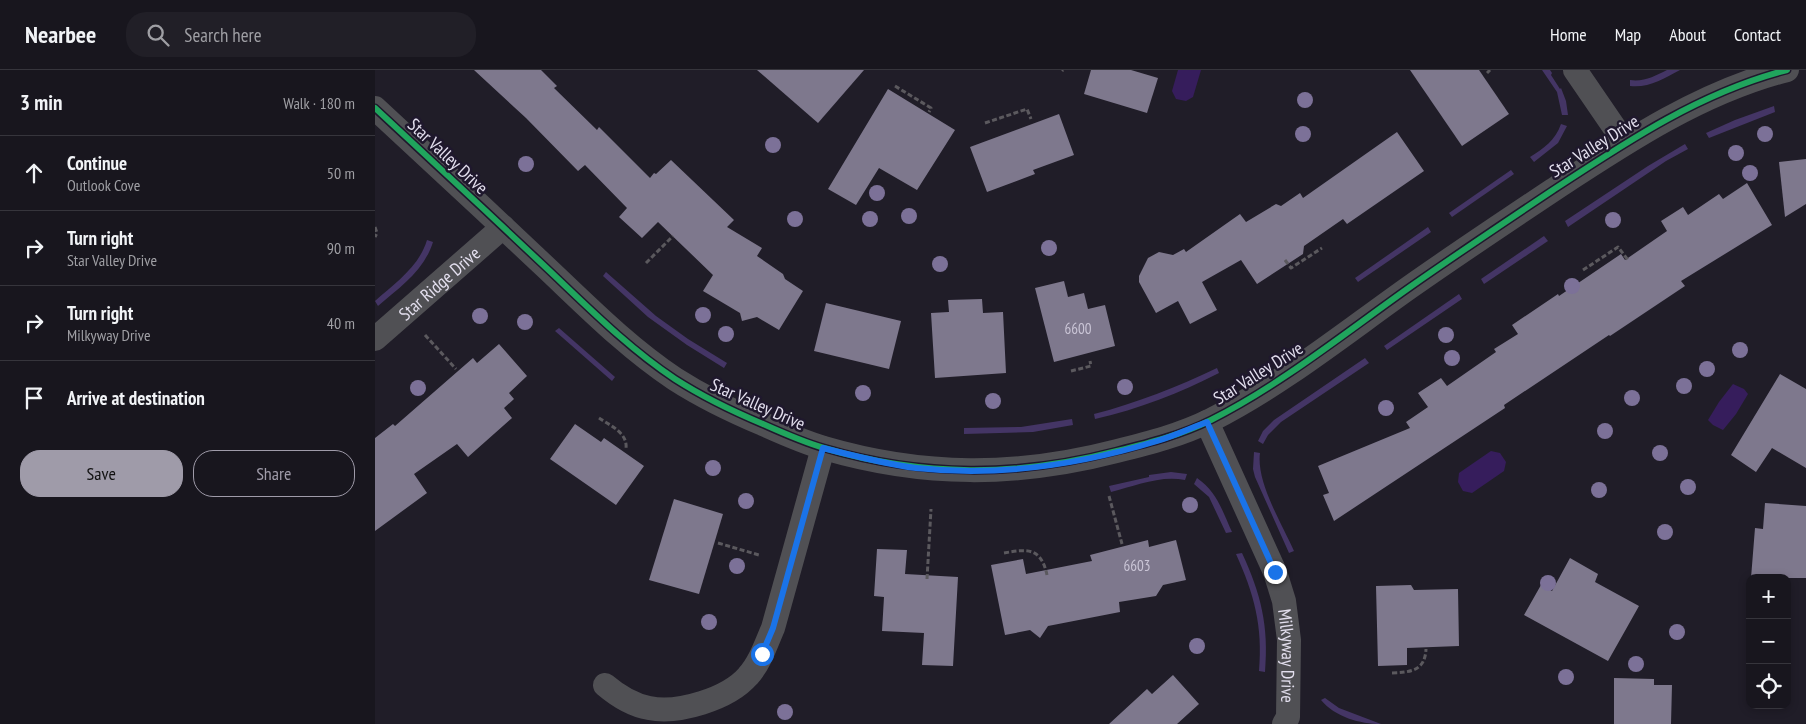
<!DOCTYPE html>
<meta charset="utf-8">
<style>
body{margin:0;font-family:"PT Sans Narrow",sans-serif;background:#211f27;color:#f1f3f6}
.controls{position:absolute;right:15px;bottom:15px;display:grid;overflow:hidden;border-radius:10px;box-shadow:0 2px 8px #0003}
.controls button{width:45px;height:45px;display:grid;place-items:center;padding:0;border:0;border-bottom:1px solid #36353c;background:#18161e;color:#f1f3f6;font:25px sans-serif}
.stop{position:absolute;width:15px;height:15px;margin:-11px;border:4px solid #1a73e8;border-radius:50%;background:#fff}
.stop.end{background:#1a73e8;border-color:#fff;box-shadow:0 1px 5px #0008}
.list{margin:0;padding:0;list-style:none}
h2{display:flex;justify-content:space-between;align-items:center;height:65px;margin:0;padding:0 20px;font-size:21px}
h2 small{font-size:16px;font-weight:400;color:#9f9fa4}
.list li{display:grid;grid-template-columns:32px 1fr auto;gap:15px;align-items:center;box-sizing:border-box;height:75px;padding:0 20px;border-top:1px solid #36353c}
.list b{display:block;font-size:19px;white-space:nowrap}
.list p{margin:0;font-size:16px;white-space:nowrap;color:#9f9fa4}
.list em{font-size:16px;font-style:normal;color:#9f9fa4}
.actions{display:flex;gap:10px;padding:15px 20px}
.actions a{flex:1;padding:11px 0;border:1px solid #9f9ba9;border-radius:20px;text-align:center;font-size:18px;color:#9f9ba9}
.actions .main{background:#9f9ba9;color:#111}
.icon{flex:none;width:28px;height:28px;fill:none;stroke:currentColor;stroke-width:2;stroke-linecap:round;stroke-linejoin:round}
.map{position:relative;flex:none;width:1431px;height:654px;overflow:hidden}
header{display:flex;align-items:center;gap:30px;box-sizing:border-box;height:70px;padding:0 25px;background:#18161e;border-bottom:1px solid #36353c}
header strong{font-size:24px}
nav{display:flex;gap:28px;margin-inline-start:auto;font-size:18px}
.search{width:350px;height:45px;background:#211f27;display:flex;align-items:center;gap:12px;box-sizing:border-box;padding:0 18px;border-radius:20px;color:#9f9fa4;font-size:19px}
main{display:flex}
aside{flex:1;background:#18161e}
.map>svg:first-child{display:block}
.green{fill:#443565}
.water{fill:#361d5c}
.building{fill:#7e788d}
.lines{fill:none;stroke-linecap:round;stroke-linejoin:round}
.path{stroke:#5b595e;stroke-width:3;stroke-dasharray:5 2.5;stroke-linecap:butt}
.minor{stroke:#505054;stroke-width:24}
.cycleway-casing{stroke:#1f182d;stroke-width:9}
.cycleway{stroke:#20a55d;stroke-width:6}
.tree{fill:#7c7198}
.route{stroke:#1a73e8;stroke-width:6}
.labels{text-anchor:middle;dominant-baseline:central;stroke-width:5;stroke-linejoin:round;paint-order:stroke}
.number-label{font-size:15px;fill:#cac5d6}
.street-label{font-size:18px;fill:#e3dfee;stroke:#1f182d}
</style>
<header>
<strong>Nearbee</strong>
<div class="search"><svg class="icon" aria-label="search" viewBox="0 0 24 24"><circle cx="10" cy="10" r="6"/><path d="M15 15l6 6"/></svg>Search here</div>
<nav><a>Home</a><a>Map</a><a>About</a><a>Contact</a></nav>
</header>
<main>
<aside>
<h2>3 min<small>Walk · 180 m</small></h2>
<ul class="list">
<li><svg class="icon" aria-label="ahead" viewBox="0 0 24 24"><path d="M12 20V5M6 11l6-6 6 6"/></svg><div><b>Continue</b><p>Outlook Cove</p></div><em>50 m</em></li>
<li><svg class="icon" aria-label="right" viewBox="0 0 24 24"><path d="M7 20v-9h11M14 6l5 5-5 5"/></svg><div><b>Turn right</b><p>Star Valley Drive</p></div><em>90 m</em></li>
<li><svg class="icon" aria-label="right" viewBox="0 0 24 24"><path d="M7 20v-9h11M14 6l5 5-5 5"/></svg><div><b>Turn right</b><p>Milkyway Drive</p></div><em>40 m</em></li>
<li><svg class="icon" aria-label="arrive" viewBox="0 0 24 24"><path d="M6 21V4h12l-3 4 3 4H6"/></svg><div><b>Arrive at destination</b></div></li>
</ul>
<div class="actions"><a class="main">Save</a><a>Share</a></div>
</aside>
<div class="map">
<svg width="1431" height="654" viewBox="0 0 1431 654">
<rect width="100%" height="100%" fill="#201d28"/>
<g class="green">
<path d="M1167,0H1175L1177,3L1176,5L1185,19L1186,18L1191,31L1193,45H1187L1182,22Z"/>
<path d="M1292,0H1305C1288,9 1274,18 1255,16V10C1269,12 1280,6 1292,0Z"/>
<path d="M1399,36L1400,42L1334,68L1331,63L1360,50Z"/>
<path d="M1186,54L1192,56L1183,73L1159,92L1155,87C1169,78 1180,71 1186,54Z"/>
<path d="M1310,74L1313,79L1291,91L1193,157L1190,151L1273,96Z"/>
<path d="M1136,100L1139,104L1077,147L1074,143Z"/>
<path d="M1053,157L1056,162L983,212L980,208Z"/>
<path d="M1169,166L1173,171L1109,214L1106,209Z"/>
<path d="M52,170L58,172C49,201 25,217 3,236L0,231C20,213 44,197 52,170Z"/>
<path d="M231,202L281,246L313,269L352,293L349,298L312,275L273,247L228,206Z"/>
<path d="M1084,224L1087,229L1012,280L1009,276Z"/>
<path d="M184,258L240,307L237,311L180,261Z"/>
<path d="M990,288L994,293L906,352L893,365L888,374L883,371L888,361L899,350Z"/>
<path d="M842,298L844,303C805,323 764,339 720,349L719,344C762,333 802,317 842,298Z"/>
<path d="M697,349L698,355L658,362L589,364V358L646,357Z"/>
<path d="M879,382L885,383C881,412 907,454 919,481L914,483L880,407L878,399Z"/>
<path d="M796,402L812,404L810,410C785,405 760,416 736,422L734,416L774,407V405Z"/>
<path d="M822,408C842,422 847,440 857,462L851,463L834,427L819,414Z"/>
<path d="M867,483C886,524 894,556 890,602L884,601C888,556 879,524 861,484Z"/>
<path d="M950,628L964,638L1006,654C985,654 960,647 946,630Z"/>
</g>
<g class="water">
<path d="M803,0H826L818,27L811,31L801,29L797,21Z"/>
<path d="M1358,314L1369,319L1373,324L1361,344L1348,360L1338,355L1333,350L1344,332Z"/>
<path d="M1116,381L1125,383L1131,392L1129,401L1097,423L1088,421L1083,412L1084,403Z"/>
</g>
<g class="building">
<path d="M99,0H166L182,16L179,18L222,60L224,57L275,108L279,103L281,104L296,90L359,150L352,157L387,178L382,186L408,204L410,209L428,221L404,260L382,247L367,251L365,243L328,221L338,205L283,152L267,168L244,147L252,138L210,95L203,101L151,48Z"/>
<path d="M382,0H489L443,53Z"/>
<path d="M716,0H756L783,8L772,43L709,24Z"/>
<path d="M1035,0H1104L1134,44L1087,76Z"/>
<path d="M513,19L580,60L542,120L504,98L481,135L453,119Z"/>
<path d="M684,44L699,85L658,100L660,104L612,122L595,77Z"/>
<path d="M1022,62L1049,101L972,154L968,149L929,176L928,184L882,214L866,190L827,212L842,240L815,254L803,231L781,243L764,212V206L773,188L784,182L798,185L809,179L811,182L865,144L871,152L901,134L906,136L925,123L928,128Z"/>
<path d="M1431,89V134L1410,147L1404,92Z"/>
<path d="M1372,113L1397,155L1306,211L1310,216L1235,266L1234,265L1129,335L1130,338L959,451L948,425L954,423L943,396L1035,358L1031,352L1053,337L1043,323L1066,308L1072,316L1121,282L1119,279L1143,264L1137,255L1183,224L1184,226L1246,184L1250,190L1292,161L1286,151L1308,137L1313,145L1344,124L1348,129Z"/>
<path d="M689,211L693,227L709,223L713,239L730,235L740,276L679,292L660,218Z"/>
<path d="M607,229L608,243L628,242L631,303L560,308L556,243L574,242L573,230Z"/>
<path d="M451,233L526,251L514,299L439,281Z"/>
<path d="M124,274L152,306L134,323L139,329L129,338L137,348L93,387L82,374L39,404L52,423L0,461V368L18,354L20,356L98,288L102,293Z"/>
<path d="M1405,304L1431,319V398L1397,378L1381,402L1356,385Z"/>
<path d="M200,354L226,372L229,368L269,396L241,435L175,389Z"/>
<path d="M299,429L348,444L324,524L274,510Z"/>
<path d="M1390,433L1431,436V508H1376L1380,458L1388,459Z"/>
<path d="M773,470L774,477L801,470L811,510L788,515L781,526L744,532L745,542L673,556L665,568L655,560L630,565L616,495L648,489L651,504L717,491L715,485Z"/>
<path d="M502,479L532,480L530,504L583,507L578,596L547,595L549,563L507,561L509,527L499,526Z"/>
<path d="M1195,488L1223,504L1220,512L1264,536L1233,591L1149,545L1166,515L1177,521Z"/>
<path d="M1036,515L1039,520L1083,519L1084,576L1032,578V595L1003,596L1001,516Z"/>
<path d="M798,605L824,634L802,654H734L772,619L777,624Z"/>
<path d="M1239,608L1279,609V615H1297L1296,654H1239Z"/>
</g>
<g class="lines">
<g class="path">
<path d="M687,1L688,0"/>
<path d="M1112,3L1115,0"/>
<path d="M520,16L556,38L554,42"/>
<path d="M610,53L652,39L656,49"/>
<path d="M0,157L2,163L0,167"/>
<path d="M910,190L916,198L947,178"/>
<path d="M271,193L298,166"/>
<path d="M1208,200L1243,177L1253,190"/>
<path d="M50,265L81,299"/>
<path d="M696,301L716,296L715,291"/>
<path d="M224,348C236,356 253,363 251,379"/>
<path d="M734,426L747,474"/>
<path d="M343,473L384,485"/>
<path d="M629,483C652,479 666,477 672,505"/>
<path d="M552,509L556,439"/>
<path d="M1017,603C1036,602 1050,601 1051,579"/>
</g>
<g class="minor">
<path d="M1200,0L1250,73"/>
<path d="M0,38C54,88 109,139 163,190C207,231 249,275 300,309C328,327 357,341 388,354C408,363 428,372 449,378C548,407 642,407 742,381C774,373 806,365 836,350C907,314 970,263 1035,217C1082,184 1130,152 1178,120C1251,72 1326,22 1412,0"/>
<path id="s1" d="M0,269L128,157"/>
<path id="s2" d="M832,352L900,502L909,531L914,570L913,647L909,654"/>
<path d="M230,615C243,626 257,635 274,638C303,644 353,629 373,606C385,593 391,574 398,558L448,378"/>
</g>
<g class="cycleway-casing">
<path id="cycleway" d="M0,38C54,88 109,139 163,190C207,231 249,275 300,309C328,327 357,341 388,354C408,363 428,372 449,378C548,407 642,407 742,381C774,373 806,365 836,350C907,314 970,263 1035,217C1082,184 1130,152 1178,120C1251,72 1326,22 1412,0"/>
</g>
<use href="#cycleway" class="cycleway"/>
</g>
<g class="tree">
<circle cx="930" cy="30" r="8"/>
<circle cx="928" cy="64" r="8"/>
<circle cx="1390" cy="64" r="8"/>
<circle cx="398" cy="75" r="8"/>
<circle cx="1361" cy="83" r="8"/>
<circle cx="151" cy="94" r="8"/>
<circle cx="1375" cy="103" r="8"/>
<circle cx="502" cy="123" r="8"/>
<circle cx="534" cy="146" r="8"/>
<circle cx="420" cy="149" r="8"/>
<circle cx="495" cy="149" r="8"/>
<circle cx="1238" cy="150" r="8"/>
<circle cx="674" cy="178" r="8"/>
<circle cx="565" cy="194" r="8"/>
<circle cx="1197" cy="216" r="8"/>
<circle cx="328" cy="245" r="8"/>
<circle cx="105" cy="246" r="8"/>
<circle cx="150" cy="252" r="8"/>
<circle cx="351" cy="264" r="8"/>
<circle cx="1071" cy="265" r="8"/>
<circle cx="1365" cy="280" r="8"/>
<circle cx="1077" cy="288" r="8"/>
<circle cx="1332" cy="299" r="8"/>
<circle cx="1309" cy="316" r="8"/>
<circle cx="750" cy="317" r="8"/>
<circle cx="43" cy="318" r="8"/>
<circle cx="488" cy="323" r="8"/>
<circle cx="1257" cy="328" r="8"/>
<circle cx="618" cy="331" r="8"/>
<circle cx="1011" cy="338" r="8"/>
<circle cx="1230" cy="361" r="8"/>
<circle cx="1285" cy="383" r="8"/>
<circle cx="338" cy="398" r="8"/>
<circle cx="1313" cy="417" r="8"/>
<circle cx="1224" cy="420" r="8"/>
<circle cx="371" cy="431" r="8"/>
<circle cx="815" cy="435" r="8"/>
<circle cx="1290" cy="462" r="8"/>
<circle cx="362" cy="496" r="8"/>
<circle cx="1173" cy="513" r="8"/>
<circle cx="334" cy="552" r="8"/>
<circle cx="1302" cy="562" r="8"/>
<circle cx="822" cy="576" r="8"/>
<circle cx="1261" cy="594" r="8"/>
<circle cx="1191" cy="607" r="8"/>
<circle cx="410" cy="642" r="8"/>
</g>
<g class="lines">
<path class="route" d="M387,584L398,558L448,378C479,386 510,394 541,398C623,407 704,395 782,371C799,366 816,358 832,352L900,502"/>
</g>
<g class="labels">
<g class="number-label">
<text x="703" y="258">6600</text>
<text x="762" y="495">6603</text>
</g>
<g class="street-label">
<text transform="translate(1219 76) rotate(-32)">Star Valley Drive</text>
<text transform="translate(73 86) rotate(43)">Star Valley Drive</text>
<text stroke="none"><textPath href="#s1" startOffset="85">Star Ridge Drive</textPath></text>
<text transform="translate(883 303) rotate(-32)">Star Valley Drive</text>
<text transform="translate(383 334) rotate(24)">Star Valley Drive</text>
<text stroke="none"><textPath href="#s2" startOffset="250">Milkyway Drive</textPath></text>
</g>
</g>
</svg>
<div class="controls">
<button>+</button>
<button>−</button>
<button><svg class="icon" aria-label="locate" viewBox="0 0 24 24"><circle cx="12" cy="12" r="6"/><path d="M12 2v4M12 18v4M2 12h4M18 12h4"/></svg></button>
</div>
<div class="stop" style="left:387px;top:584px"></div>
<div class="stop end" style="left:900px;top:502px"></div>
</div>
</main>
